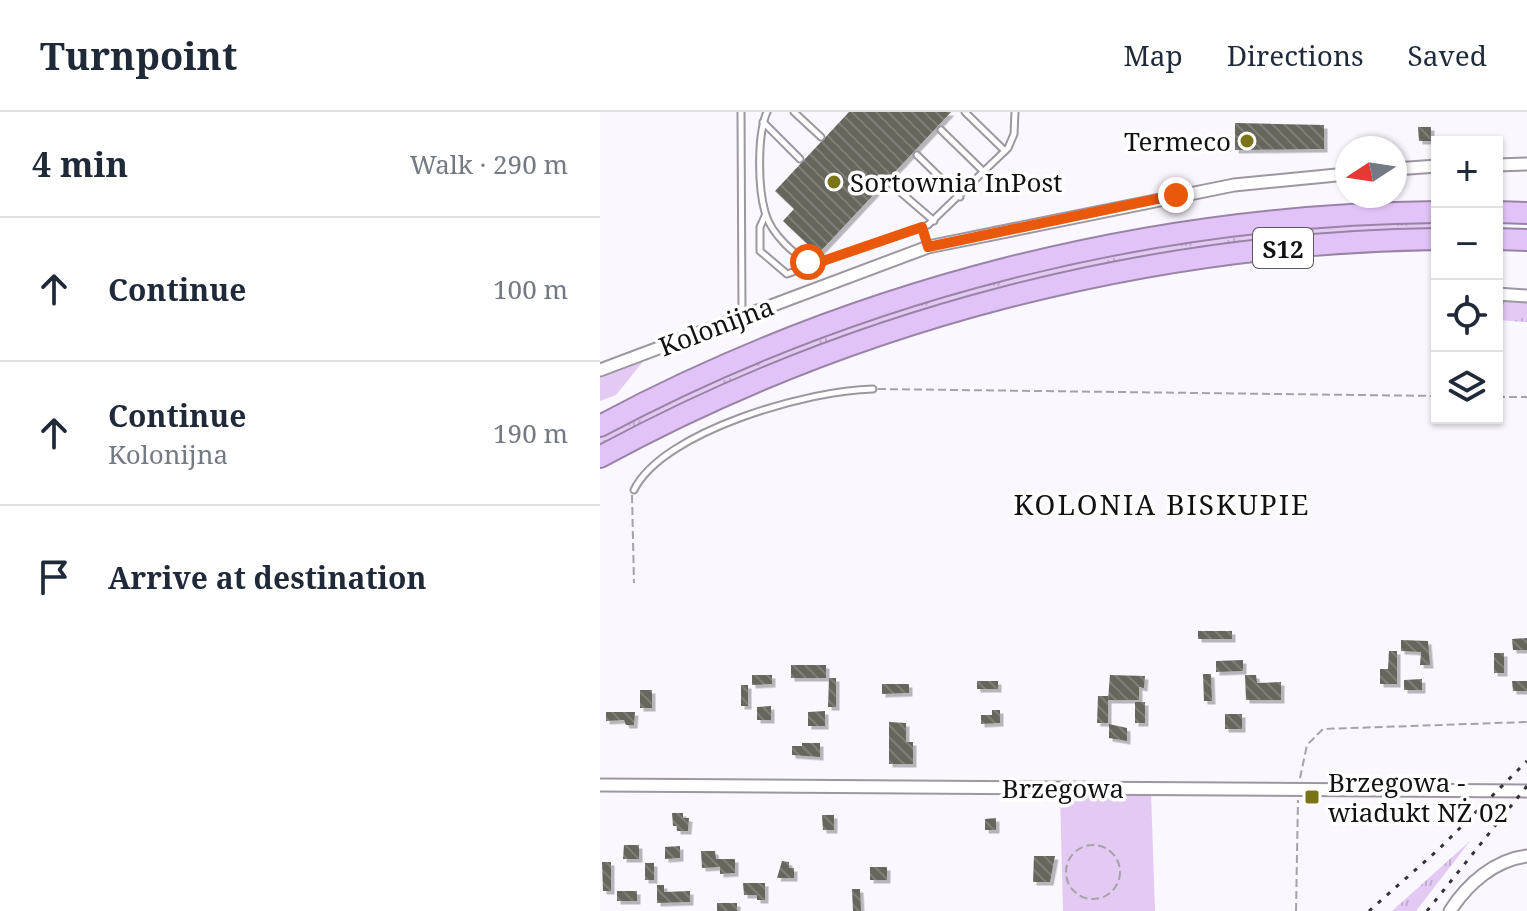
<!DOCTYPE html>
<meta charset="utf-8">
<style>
body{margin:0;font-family:"Noto Serif",serif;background:#f2f2f3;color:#1f2937}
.controls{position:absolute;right:24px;top:24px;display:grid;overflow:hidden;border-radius:0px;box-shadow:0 2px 6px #0004}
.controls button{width:72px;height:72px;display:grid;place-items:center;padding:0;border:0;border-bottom:2px solid #e0e1e3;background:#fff;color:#1f2937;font:40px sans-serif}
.compass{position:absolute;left:735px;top:24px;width:72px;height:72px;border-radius:50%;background:#fff;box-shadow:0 2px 6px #0004;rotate:258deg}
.stop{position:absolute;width:24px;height:24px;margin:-18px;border:6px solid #ea580c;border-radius:50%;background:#fff}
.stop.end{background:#ea580c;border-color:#fff;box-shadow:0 2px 8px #0008}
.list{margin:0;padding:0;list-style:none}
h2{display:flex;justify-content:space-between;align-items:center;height:104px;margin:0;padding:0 32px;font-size:34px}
h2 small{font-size:26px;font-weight:400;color:#747a83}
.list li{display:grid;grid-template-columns:52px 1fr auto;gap:24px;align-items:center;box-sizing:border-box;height:144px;padding:0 32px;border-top:2px solid #e0e1e3}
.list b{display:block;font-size:30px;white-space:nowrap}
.list p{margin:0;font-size:26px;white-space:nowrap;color:#747a83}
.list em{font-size:26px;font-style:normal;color:#747a83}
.icon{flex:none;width:44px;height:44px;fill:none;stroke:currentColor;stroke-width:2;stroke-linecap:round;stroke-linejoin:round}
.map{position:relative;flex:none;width:927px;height:799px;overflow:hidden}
header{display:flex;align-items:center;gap:48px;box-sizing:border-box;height:112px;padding:0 40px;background:#fff;border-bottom:2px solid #e0e1e3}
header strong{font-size:38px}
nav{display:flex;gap:44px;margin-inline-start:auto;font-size:28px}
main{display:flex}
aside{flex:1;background:#fff}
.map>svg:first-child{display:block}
.grass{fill:url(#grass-tufts)}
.pitch{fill:#e2caf3}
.building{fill:url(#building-back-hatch);filter:url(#shadow)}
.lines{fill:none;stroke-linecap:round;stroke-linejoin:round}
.service-casing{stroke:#9c97a0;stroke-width:9}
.minor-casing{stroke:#9c97a0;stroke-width:15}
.motorway-casing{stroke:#9984a7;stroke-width:24}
.path{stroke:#a6a2a8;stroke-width:2;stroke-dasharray:8 4;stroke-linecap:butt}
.service{stroke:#fff;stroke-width:5}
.minor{stroke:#fff;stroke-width:11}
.motorway{stroke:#e2c3f7;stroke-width:20}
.rail{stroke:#343235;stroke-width:3;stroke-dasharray:4 8;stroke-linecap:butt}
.route{stroke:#ea580c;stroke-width:10}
.poi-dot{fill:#7a7417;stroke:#fff;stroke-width:3}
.labels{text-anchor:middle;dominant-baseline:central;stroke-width:7;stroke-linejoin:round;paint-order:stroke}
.shield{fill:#fff;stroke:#59585a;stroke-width:2}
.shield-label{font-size:24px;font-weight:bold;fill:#121013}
.poi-label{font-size:26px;fill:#121013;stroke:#fff;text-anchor:start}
.street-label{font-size:26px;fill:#121013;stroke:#fff}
.neighbourhood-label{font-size:28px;letter-spacing:2px;fill:#121013;stroke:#fff}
</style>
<header>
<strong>Turnpoint</strong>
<nav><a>Map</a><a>Directions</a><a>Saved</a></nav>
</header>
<main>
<aside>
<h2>4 min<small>Walk · 290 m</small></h2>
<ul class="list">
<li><svg class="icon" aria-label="ahead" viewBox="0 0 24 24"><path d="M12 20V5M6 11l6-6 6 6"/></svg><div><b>Continue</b></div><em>100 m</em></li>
<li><svg class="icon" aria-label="ahead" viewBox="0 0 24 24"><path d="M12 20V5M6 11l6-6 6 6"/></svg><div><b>Continue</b><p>Kolonijna</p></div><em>190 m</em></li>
<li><svg class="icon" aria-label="arrive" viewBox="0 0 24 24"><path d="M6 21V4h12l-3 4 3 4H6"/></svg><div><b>Arrive at destination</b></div></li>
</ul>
</aside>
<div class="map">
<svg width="927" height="799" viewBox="0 0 927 799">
<defs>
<pattern id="grass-tufts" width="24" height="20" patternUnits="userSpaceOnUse" patternTransform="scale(2)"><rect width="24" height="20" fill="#e2caf3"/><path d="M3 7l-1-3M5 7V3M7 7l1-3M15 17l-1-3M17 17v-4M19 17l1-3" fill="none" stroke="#c1accf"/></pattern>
<pattern id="building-back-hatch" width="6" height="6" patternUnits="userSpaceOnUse" patternTransform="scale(2)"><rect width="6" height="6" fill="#66665d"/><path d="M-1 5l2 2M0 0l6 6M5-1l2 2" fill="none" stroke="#7f7e78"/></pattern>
<filter id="shadow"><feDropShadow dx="3.5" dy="3.5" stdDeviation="0" flood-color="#0004"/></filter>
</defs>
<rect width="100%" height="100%" fill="#fbf7fe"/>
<g class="grass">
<path d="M837,106V122L409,179L0,339V320L92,274L254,209L433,156L646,118Z"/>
<path d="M897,187L927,189V210L897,208Z"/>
<path d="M45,247L16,283L0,289V265Z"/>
<path d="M870,729L816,799H792Z"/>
</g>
<path class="pitch" d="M551,681L555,799H463L460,682Z"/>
<g class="building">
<path d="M249,0H351L218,142L183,109L194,97L175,79Z"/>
<path d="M635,11L724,13V37L635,38Z"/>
<path d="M818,15H831V29H819Z"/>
<rect x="598" y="519" width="34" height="8"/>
<path d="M927,526V538H913L912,527Z"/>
<path d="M801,528L828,529L830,553H820L821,540L801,539Z"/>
<path d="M789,539H797V572H780V557H788Z"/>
<rect x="894" y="541" width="10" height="20"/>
<path d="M643,548V559L616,560V549Z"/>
<rect x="191" y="553" width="35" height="13"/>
<path d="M603,562H611L612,589H604Z"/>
<path d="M152,563H172V572L152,573Z"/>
<path d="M510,563L545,564L544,576L539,575V588H508Z"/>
<path d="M645,563H656L657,571L681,570V588H646Z"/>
<path d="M229,566H236V595H228Z"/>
<path d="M822,567V578H804V568Z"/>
<rect x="377" y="569" width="21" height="8"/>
<path d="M912,569H927V579H913Z"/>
<path d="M282,572H309V581L282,582Z"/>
<rect x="141" y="573" width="7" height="21"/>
<rect x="40" y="578" width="12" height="18"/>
<path d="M498,584H508V611H497Z"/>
<rect x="535" y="590" width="10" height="21"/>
<path d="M171,594V608H157V595Z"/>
<path d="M392,598H400V611L381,612V603H392Z"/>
<path d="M225,599V614H208V600Z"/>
<path d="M6,600H35L34,613H26L24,608L6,609Z"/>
<rect x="625" y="602" width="17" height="15"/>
<path d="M289,610L306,611V630H313V652H289Z"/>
<path d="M509,612L527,616V629L509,626Z"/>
<path d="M202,631H220V645L192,643V634H202Z"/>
<path d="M72,701H83V706H89L88,719H77V714H73Z"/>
<path d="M222,703H234V718H223Z"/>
<path d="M396,706V718H385V707Z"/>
<path d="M24,733H39V747H23Z"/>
<path d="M80,734V746L65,747V735Z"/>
<path d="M101,739H115L116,747H135V761L120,762V755L102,756Z"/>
<path d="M434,744H455L450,770H433Z"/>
<path d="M182,749L189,750V756H194V766H177Z"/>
<path d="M2,750H11V779H3Z"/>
<rect x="45" y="751" width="9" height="17"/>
<rect x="270" y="755" width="17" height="13"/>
<path d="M143,771H165V788H157V783H144Z"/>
<path d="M57,773H64V780L90,779V790L57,791Z"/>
<path d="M252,777H260L261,799H253Z"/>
<rect x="17" y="779" width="20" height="10"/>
<rect x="117" y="791" width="20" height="8"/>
</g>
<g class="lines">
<g class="service-casing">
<g id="service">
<path d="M141,0L142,203"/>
<path d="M167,0C157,23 158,76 165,100C170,120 197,149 217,151L328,113L408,36L414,22L415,0"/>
<path d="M194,0L221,25"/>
<path d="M365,0L405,39"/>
<path d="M163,10L200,47"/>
<path d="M341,18L384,60"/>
<path d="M317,43L360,85"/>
<path d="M291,72L334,109"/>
<path d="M165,104L160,115V139L187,162L215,152"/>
<path d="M322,115L328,133"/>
<path d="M34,378C63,319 209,278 273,277"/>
</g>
</g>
<g class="minor-casing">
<g id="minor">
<path d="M897,53L927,52"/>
<path d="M795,57L837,54"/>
<path d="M897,182L927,184"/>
<path d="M0,258L328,135L634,73L747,62"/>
<path d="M0,673L927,679"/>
<path d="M850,799C868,771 895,748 927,744"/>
</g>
</g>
<g class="motorway-casing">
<g id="motorway">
<path d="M897,100L927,101"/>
<path d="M897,127L927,128"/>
<path d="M0,314C256,177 547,103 837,100"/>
<path d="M0,345C255,206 547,131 837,127"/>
</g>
</g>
<g class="path">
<path d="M278,277L837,284"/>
<path d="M897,285H927"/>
<path d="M32,383L34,471"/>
<path d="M700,666L707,633L723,617L927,610"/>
<circle cx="493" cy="760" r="27"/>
<path d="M696,799L698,688"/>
</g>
<use href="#service" class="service"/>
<use href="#minor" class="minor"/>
<use href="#motorway" class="motorway"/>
<g class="rail">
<path d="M769,799L839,737L927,649"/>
<path d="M827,799L927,674"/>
</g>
</g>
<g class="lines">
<path class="route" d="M208,150L217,151L322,115L328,135L576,83"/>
</g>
<g class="poi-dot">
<circle cx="647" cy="29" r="8"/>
<circle cx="234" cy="70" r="8"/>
<rect x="704" y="677" width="16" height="16" rx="4"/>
</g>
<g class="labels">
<rect class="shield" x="653" y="116" width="60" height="40" rx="6"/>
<g class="shield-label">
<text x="683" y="136">S12</text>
</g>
<g class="poi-label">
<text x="631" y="29" text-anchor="end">Termeco</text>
<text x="250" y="70">Sortownia InPost</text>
<text x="728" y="670">Brzegowa -<tspan x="728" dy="30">wiadukt NŻ 02</tspan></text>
</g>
<g class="street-label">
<text transform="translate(116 214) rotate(-21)">Kolonijna</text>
<text x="463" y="676">Brzegowa</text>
</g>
<g class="neighbourhood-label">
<text x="562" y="392">KOLONIA BISKUPIE</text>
</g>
</g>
</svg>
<div class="controls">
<button>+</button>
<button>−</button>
<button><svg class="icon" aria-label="locate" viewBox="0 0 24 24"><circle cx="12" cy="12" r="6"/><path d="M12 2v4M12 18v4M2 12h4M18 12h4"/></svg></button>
<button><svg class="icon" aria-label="layers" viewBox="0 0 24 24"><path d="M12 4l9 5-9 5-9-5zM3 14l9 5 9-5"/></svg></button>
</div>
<svg class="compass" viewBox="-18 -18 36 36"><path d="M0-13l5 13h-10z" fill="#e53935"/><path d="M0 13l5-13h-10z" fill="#747a83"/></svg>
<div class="stop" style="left:208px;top:150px"></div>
<div class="stop end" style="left:576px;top:83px"></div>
</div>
</main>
